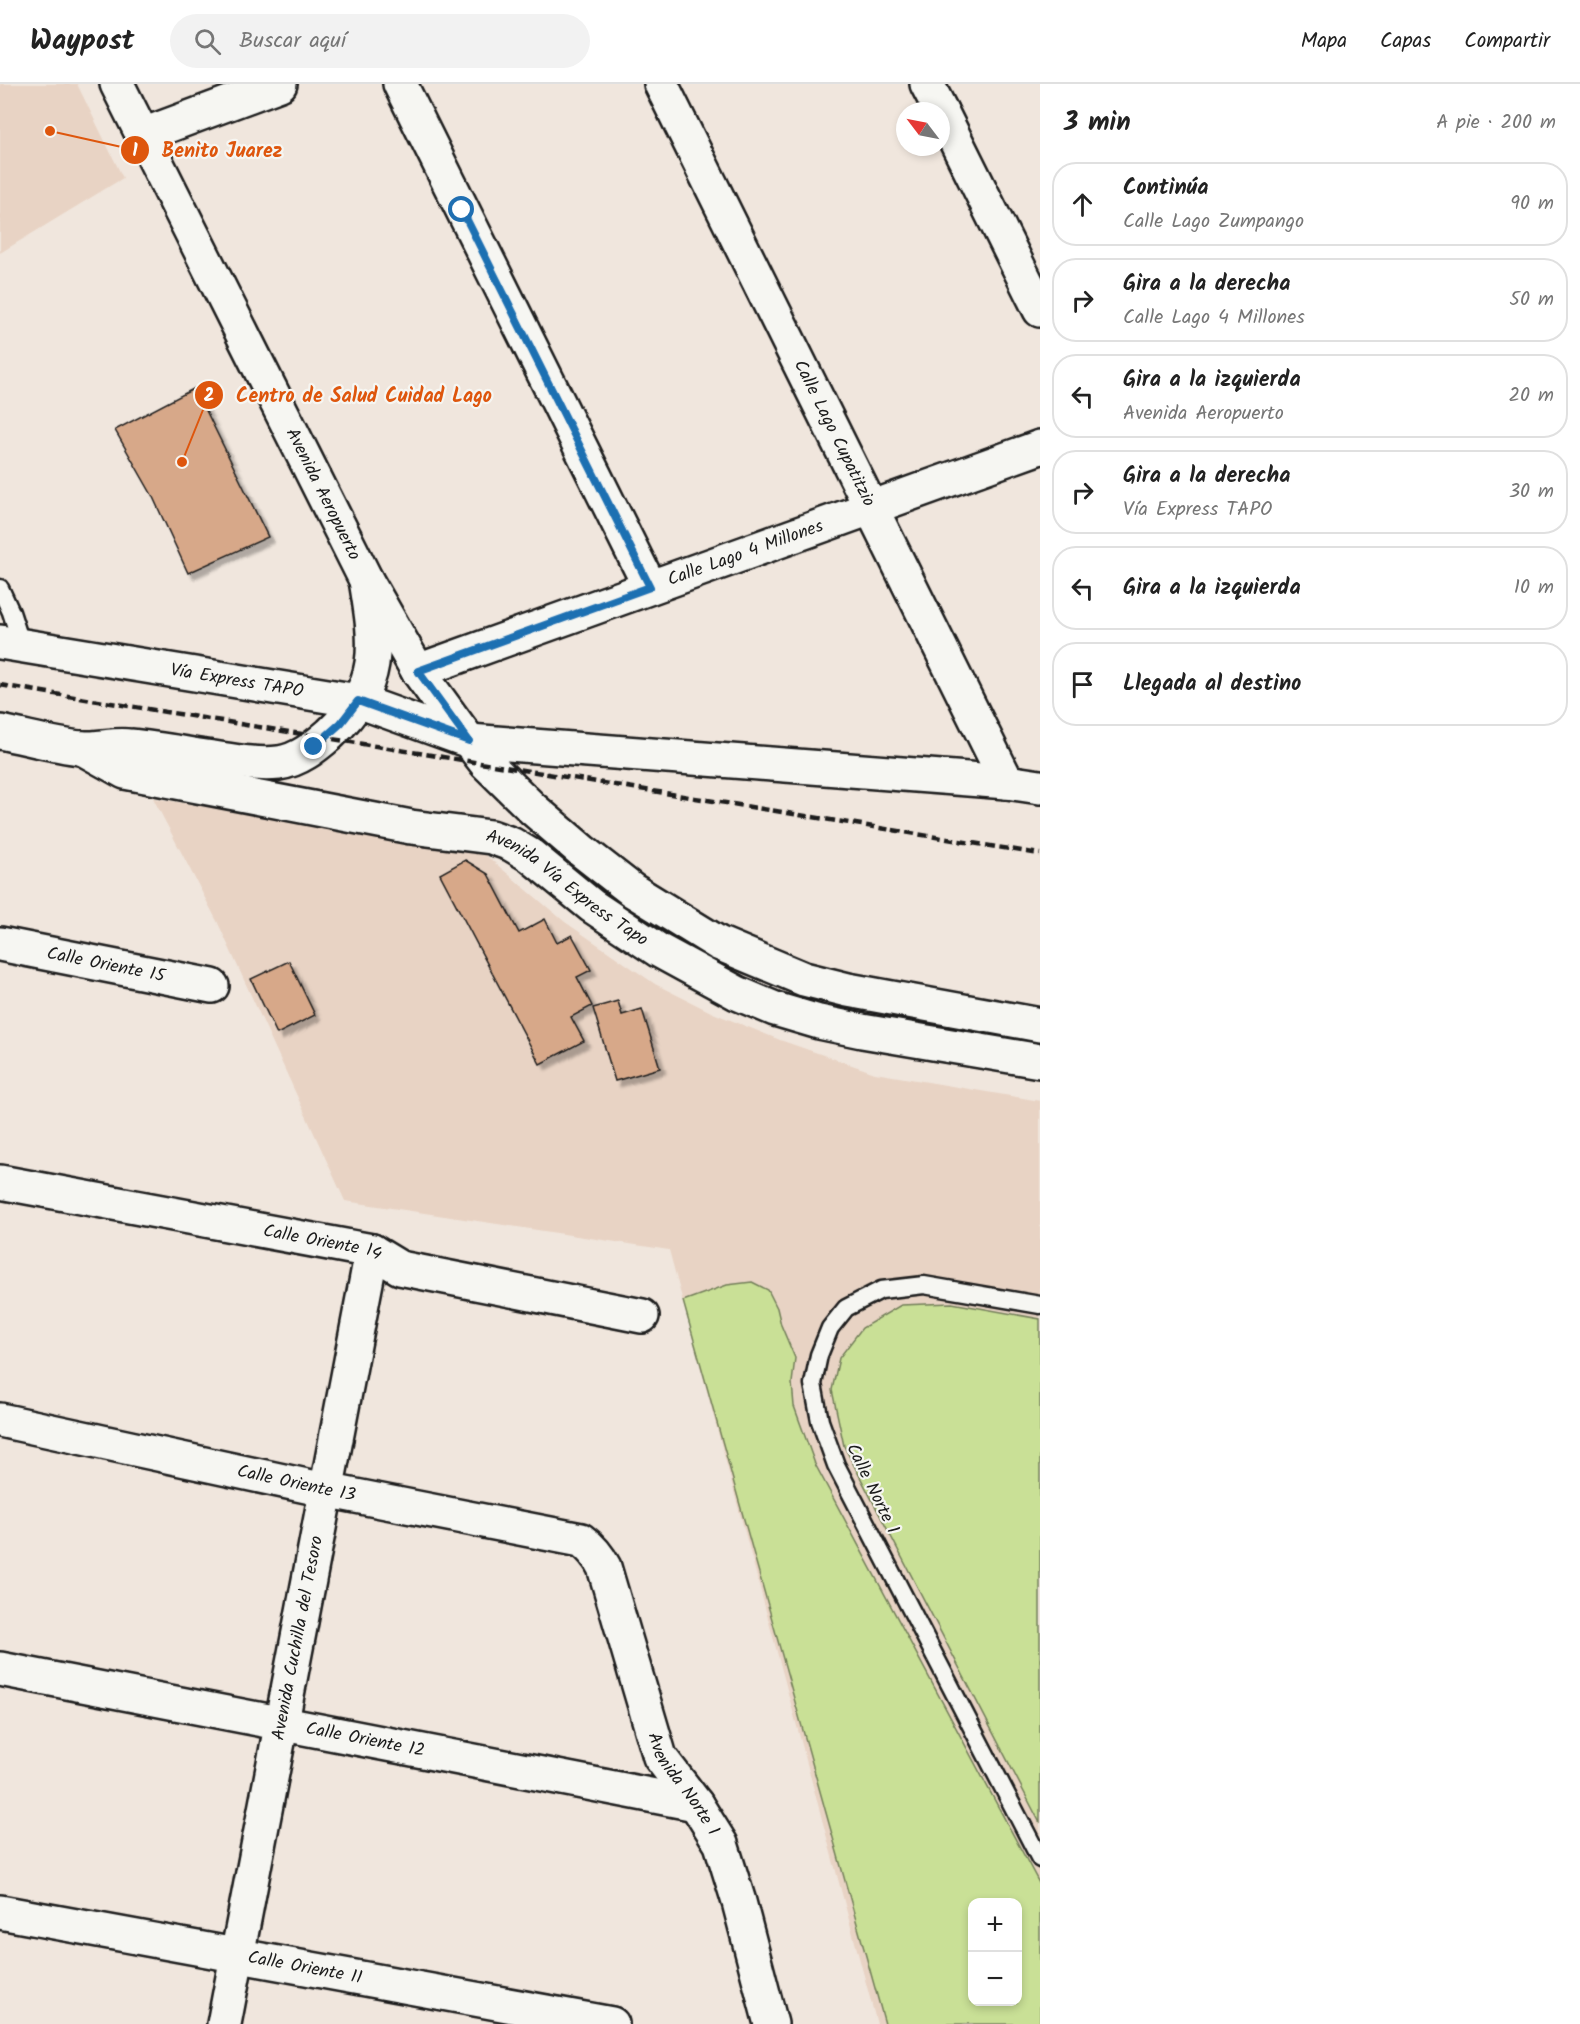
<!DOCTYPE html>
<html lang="es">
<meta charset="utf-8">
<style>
body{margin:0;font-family:Kalam,sans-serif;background:#f2f2f2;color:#222}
.controls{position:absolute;right:18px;bottom:18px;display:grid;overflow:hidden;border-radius:12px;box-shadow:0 3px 9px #0003}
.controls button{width:54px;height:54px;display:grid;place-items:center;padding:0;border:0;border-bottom:2px solid #e0e0e0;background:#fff;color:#222;font:30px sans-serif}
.compass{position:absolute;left:896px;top:18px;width:54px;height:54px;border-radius:50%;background:#fff;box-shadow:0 3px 9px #0003;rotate:302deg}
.stop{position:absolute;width:18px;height:18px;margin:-14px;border:4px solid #1f6fb2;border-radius:50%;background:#fff}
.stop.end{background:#1f6fb2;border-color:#fff;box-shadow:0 2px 6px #0008}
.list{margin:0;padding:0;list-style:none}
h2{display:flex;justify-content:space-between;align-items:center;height:78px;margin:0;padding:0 24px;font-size:26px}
h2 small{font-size:20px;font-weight:400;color:#767676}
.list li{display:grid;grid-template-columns:39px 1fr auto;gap:18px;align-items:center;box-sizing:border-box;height:84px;margin:0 12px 12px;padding:0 12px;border:2px solid #e0e0e0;border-radius:24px}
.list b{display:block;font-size:22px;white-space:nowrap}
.list p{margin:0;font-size:20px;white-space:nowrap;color:#767676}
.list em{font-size:20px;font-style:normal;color:#767676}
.icon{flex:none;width:33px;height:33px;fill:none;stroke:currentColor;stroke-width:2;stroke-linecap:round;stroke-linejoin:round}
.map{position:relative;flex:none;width:1040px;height:1940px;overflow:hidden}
header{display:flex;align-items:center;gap:36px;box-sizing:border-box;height:84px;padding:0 30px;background:#fff;border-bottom:2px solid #e0e0e0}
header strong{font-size:28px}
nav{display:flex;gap:33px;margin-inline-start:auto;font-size:21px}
.search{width:420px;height:54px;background:#f2f2f2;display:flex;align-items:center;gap:15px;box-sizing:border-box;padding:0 21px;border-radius:33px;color:#767676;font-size:22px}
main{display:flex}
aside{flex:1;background:#fff}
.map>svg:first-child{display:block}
.built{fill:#e8d3c4;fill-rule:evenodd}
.green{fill:#c9e096;stroke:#727e59;stroke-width:1.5;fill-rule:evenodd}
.building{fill:#d7a889;stroke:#1c1c1c;stroke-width:1.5;filter:url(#shadow)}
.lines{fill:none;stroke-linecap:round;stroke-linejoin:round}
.lane-casing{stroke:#1c1c1c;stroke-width:21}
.street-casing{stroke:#1c1c1c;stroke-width:38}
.secondary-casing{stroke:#1c1c1c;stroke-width:38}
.primary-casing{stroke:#1c1c1c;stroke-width:38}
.lane{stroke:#f6f6f2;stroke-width:16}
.street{stroke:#f6f6f2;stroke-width:33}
.secondary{stroke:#f6f6f2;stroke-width:33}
.primary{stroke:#f6f6f2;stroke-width:33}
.rail{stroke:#1c1c1c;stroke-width:4.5;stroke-dasharray:9 4.5;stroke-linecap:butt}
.route{stroke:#1f6fb2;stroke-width:8}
.labels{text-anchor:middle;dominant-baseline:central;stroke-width:4.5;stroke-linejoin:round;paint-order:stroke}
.street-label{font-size:18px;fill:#1c1c1c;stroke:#f6f6f2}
.leader{fill:none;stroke:#de560d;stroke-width:2}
.callout-dot{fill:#de560d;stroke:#f6f6f2;stroke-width:2}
.mark-label{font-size:18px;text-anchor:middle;font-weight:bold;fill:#fff}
.callout-label{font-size:20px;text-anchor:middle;font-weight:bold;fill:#de560d;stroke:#f6f6f2;stroke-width:4.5;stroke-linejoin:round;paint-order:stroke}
</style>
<header>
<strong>Waypost</strong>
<div class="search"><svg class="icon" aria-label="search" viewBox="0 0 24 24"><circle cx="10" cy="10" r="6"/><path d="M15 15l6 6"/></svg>Buscar aquí</div>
<nav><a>Mapa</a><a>Capas</a><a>Compartir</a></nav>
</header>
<main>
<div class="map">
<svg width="1040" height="1940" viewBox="0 0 1040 1940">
<defs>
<filter id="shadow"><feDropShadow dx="5.5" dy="5.5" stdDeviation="1.5" flood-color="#0004"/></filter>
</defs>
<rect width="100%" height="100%" fill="#f0e6dd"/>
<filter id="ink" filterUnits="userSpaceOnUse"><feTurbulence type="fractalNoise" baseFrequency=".0167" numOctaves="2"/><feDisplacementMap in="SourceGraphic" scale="12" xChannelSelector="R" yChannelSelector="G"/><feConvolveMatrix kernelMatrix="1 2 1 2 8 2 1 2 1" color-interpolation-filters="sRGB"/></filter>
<g filter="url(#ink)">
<g class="built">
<path d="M0,0H77L123,94L0,169Z"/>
<path d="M153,714L483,769L565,838L655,900L713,929L780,956L875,989L1040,1017V1940H877L669,1166L345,1117L218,839ZM972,1818H1017V1918H972Z"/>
</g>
<g class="green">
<path d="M752,1198L768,1206L777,1224L781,1241L795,1274L792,1299L794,1322L815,1380L1040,1801V1940H885L683,1217L727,1201ZM972,1818H1017V1918H972Z"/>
<path d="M952,1219L1040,1235V1739L844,1362L832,1306L839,1274L862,1244L901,1221Z"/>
</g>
<g class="building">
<path d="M195,304L268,453L188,489L152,411L115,346Z"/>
<path d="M465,776L488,790L519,849L545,835L557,859L572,851L591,886L577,893L592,922L571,933L584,957L540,980L440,790Z"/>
<path d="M289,877L315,931L277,950L251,895Z"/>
<path d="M618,917L622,931L642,925L660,984L615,997L593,924Z"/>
</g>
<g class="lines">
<g class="lane-casing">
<g id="lane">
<path d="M0,504L11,528L22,562"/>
<path d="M1040,1221L924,1201L881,1206L846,1224L830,1244L819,1271L813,1300L820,1337L836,1381L1040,1775"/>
</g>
</g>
<g class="street-casing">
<g id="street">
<path d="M400,0L650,503"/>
<path id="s1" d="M661,0L1007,698"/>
<path d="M927,0L941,27"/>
<path d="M941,27L1040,226"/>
<path d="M143,51L280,0"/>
<path id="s2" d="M418,587L1040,363"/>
<path d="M469,657L1007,698L1040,703"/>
<path id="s3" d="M0,860L212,902"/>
<path id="s4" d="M0,1098L372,1167L400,1184L642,1232"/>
<path id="s5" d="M0,1336L325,1406L581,1456C592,1464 598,1471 604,1483L660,1673L696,1720L721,1760L739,1818L771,1940"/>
<path id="s6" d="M0,1585L696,1720"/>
<path id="s7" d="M0,1828L612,1940"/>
<path id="s8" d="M224,1940L372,1167"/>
</g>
</g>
<g class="secondary-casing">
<g id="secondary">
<path id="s9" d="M117,0L366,496L418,587L469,657"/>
</g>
</g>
<g class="primary-casing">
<g id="primary">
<path id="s10" d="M0,558L358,617L469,657L486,679L533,725L582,767L632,806L718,859L804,895L848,906L1040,941"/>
<path d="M0,648C26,653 54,661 80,664C97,665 114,660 130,662C160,665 191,671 220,675C240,678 260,681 279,679C299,676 315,663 330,650C383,601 377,562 366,496"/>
<path id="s11" d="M82,664L125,688L411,743L491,753L511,760L531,772L592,822L658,866L737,909L775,925L819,938L862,947L1040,977"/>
</g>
</g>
<use href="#lane" class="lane"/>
<use href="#street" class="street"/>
<use href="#secondary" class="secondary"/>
<use href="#primary" class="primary"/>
<path class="rail" d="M0,601L1040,770"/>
</g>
</g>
<g class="lines" filter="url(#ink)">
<path class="route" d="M314,663L341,639L358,617L469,657L418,587L650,503L462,126"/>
</g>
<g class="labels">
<g class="street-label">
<text stroke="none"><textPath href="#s1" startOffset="390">Calle Lago Cupatitzio</textPath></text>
<text stroke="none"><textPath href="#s9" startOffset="459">Avenida Aeropuerto</textPath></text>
<text stroke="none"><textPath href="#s2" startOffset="348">Calle Lago 4 Millones</textPath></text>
<text stroke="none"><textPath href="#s10" startOffset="240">Vía Express TAPO</textPath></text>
<text stroke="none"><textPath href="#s11" startOffset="513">Avenida Vía Express Tapo</textPath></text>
<text stroke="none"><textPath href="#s3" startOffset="108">Calle Oriente 15</textPath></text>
<text stroke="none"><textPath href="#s4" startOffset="328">Calle Oriente 14</textPath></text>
<text stroke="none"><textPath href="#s5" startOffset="303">Calle Oriente 13</textPath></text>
<text transform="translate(872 1405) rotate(64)">Calle Norte 1</text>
<text stroke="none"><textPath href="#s8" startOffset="393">Avenida Cuchilla del Tesoro</textPath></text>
<text stroke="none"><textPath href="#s6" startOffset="372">Calle Oriente 12</textPath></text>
<text stroke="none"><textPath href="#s5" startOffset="862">Avenida Norte 1</textPath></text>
<text stroke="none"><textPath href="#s7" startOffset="310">Calle Oriente 11</textPath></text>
</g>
</g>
<path class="leader" d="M50 47L135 66M182 378L209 311"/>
<g class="callout-dot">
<circle cx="50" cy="47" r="6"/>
<circle cx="182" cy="378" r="6"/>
<circle cx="135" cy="66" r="15"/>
<circle cx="209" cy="311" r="15"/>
</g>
<g class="mark-label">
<text x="135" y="72">1</text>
<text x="209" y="317">2</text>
</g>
<g class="callout-label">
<text x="222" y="73">Benito Juarez</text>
<text x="364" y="318">Centro de Salud Cuidad Lago</text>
</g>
</svg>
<div class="controls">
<button>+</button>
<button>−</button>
</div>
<svg class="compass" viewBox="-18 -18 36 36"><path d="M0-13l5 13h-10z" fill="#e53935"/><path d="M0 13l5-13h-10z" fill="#767676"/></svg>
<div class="stop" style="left:462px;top:126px"></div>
<div class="stop end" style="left:314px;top:663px"></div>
</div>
<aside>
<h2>3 min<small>A pie · 200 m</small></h2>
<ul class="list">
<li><svg class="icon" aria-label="ahead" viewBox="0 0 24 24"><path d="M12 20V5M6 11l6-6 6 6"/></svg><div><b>Continúa</b><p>Calle Lago Zumpango</p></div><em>90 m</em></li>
<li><svg class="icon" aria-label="right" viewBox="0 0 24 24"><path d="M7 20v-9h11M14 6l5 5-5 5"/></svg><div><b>Gira a la derecha</b><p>Calle Lago 4 Millones</p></div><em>50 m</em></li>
<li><svg class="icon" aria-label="left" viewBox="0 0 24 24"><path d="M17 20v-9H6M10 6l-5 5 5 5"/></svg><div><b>Gira a la izquierda</b><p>Avenida Aeropuerto</p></div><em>20 m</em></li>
<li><svg class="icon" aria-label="right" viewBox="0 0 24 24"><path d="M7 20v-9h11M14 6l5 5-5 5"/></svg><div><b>Gira a la derecha</b><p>Vía Express TAPO</p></div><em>30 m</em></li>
<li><svg class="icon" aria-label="left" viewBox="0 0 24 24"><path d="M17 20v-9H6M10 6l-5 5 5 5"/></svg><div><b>Gira a la izquierda</b></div><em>10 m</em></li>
<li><svg class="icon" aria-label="arrive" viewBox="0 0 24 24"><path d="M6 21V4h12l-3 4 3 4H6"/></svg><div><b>Llegada al destino</b></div></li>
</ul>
</aside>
</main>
